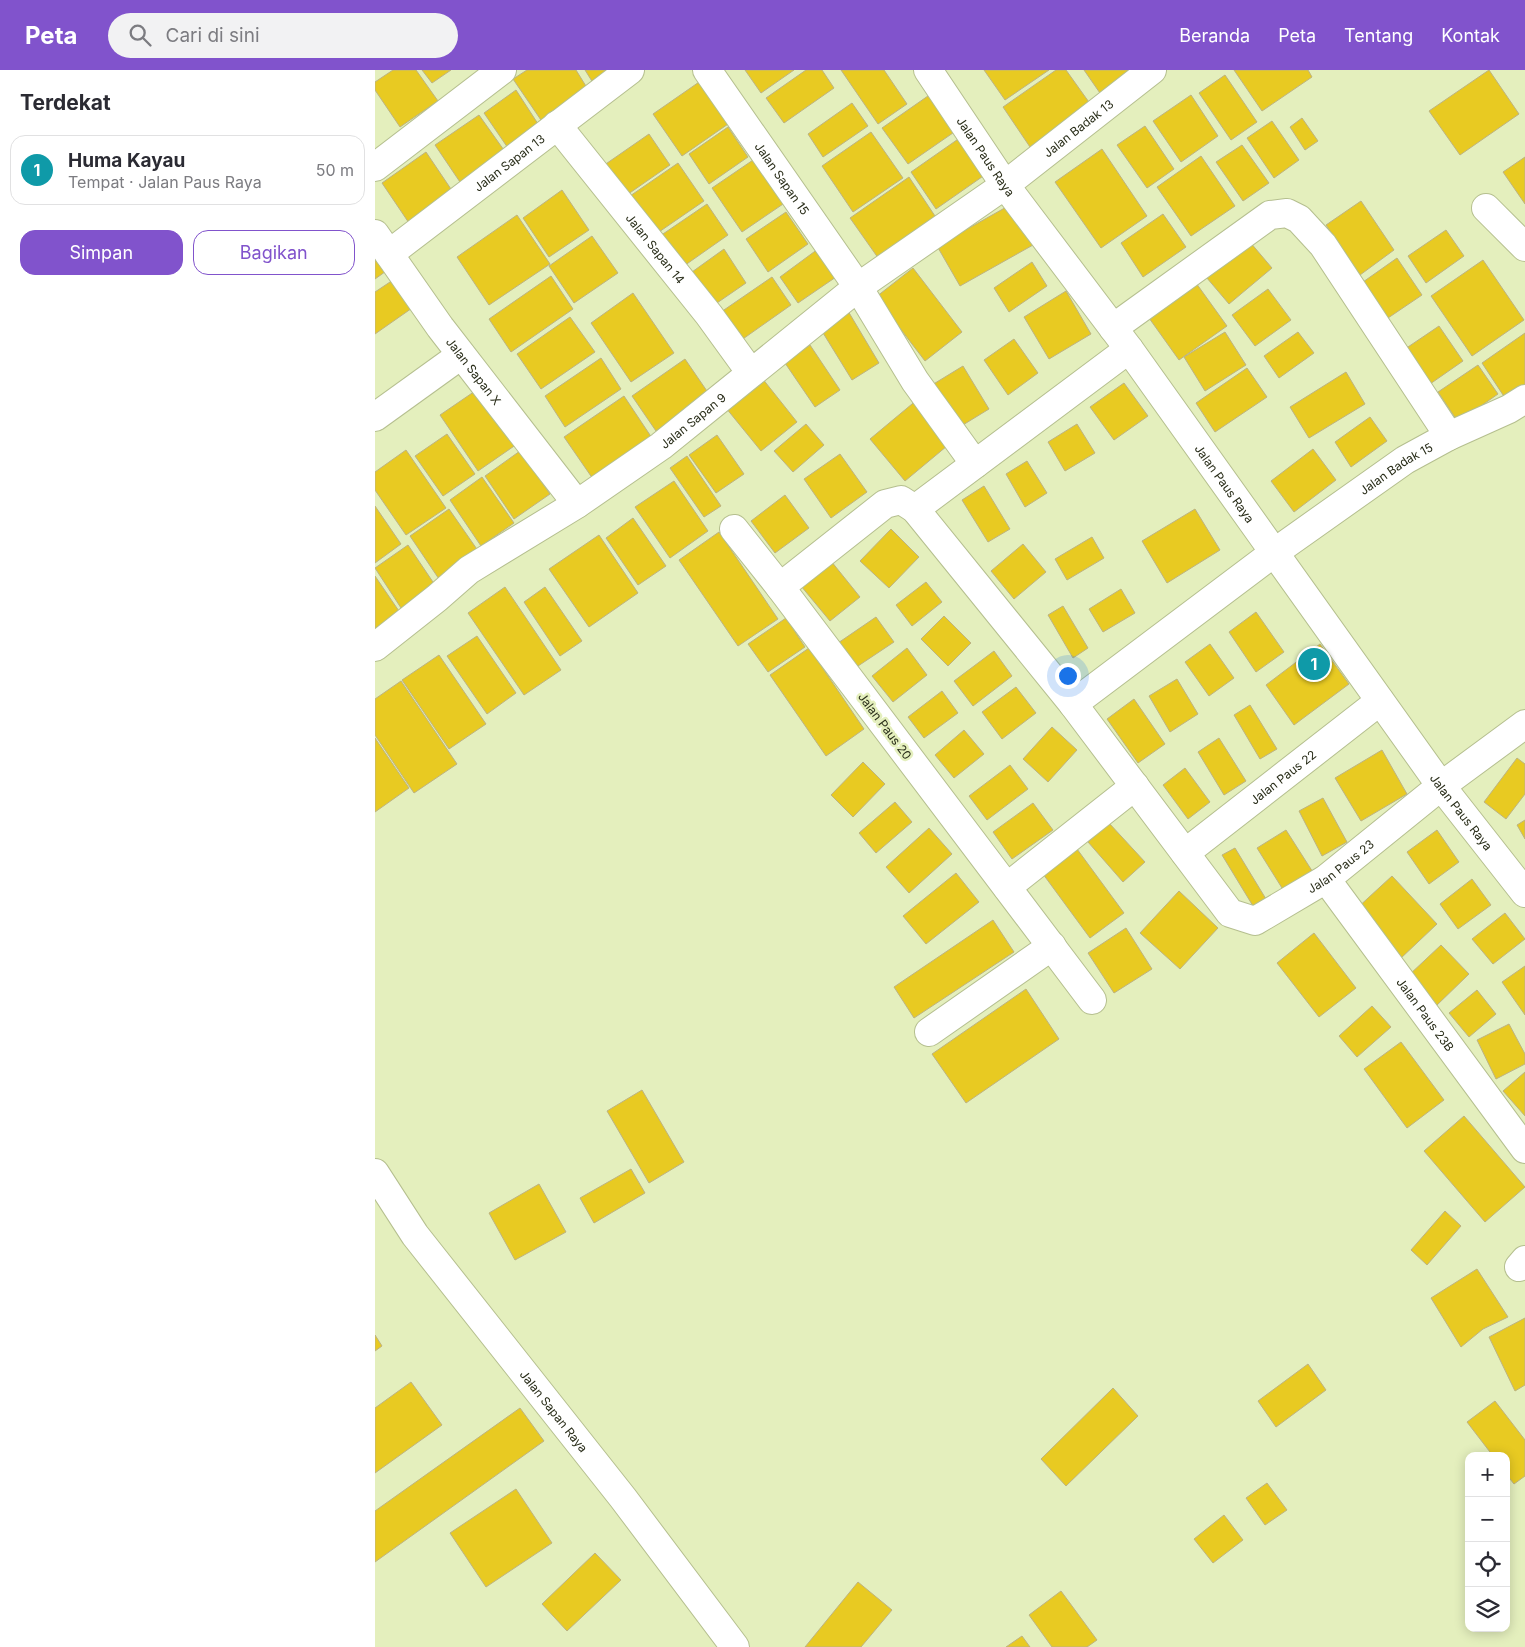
<!DOCTYPE html>
<html lang="id">
<meta charset="utf-8">
<style>
body{margin:0;font-family:Inter,sans-serif;background:#f2f2f3;color:#2b2b33}
.controls{position:absolute;right:15px;bottom:15px;display:grid;overflow:hidden;border-radius:10px;box-shadow:0 2px 12px #0003}
.controls button{width:45px;height:45px;display:grid;place-items:center;padding:0;border:0;border-bottom:1px solid #e1e1e2;background:#fff;color:#2b2b33;font:25px sans-serif}
.you{position:absolute;left:692px;top:605px;width:18px;height:18px;margin:-12px;border:4px solid #fff;border-radius:50%;background:#1a73e8;box-shadow:0 0 0 8px #1a73e833}
.badge{display:grid;place-items:center;width:32px;height:32px;border-radius:50%;background:#8153cc;color:#fff;font-size:16px;font-weight:700}
.pin{position:absolute;translate:-50% -50%;border:2px solid #fff;box-shadow:0 1px 5px #0006}
.list{margin:0;padding:0;list-style:none}
h2{display:flex;justify-content:space-between;align-items:center;height:65px;margin:0;padding:0 20px;font-size:21px}
h2 small{font-size:16px;font-weight:400;color:#7c7c81}
.list li{display:grid;grid-template-columns:32px 1fr auto;gap:15px;align-items:center;box-sizing:border-box;height:70px;margin:0 10px 10px;padding:0 10px;border:1px solid #e1e1e2;border-radius:15px}
.list b{display:block;font-size:19px;white-space:nowrap}
.list p{margin:0;font-size:16px;white-space:nowrap;color:#7c7c81}
.list em{font-size:16px;font-style:normal;color:#7c7c81}
.actions{display:flex;gap:10px;padding:15px 20px}
.actions a{flex:1;padding:11px 0;border:1px solid #8153cc;border-radius:15px;text-align:center;font-size:18px;color:#8153cc}
.actions .main{background:#8153cc;color:#fff}
.icon{flex:none;width:28px;height:28px;fill:none;stroke:currentColor;stroke-width:2;stroke-linecap:round;stroke-linejoin:round}
.map{position:relative;flex:none;width:1150px;height:1577px;overflow:hidden}
header{display:flex;align-items:center;gap:30px;box-sizing:border-box;height:70px;padding:0 25px;background:#8153cc;color:#fff}
header strong{font-size:24px}
nav{display:flex;gap:28px;margin-inline-start:auto;font-size:18px}
.search{width:350px;height:45px;background:#f2f2f3;display:flex;align-items:center;gap:12px;box-sizing:border-box;padding:0 18px;border-radius:28px;color:#7c7c81;font-size:19px}
main{display:flex}
aside{flex:1;background:#fff}
.map>svg:first-child{display:block}
.building{fill:#e8ca22;stroke:#bdb382}
.lines{fill:none;stroke-linecap:round;stroke-linejoin:round}
.minor-casing{stroke:#b5bf8f;stroke-width:30}
.minor{stroke:#fff;stroke-width:28}
.labels{text-anchor:middle;dominant-baseline:central;stroke-width:5;stroke-linejoin:round;paint-order:stroke}
.street-label{font-size:12px;fill:#292d19;stroke:#e4efbd}
</style>
<header>
<strong>Peta</strong>
<div class="search"><svg class="icon" aria-label="search" viewBox="0 0 24 24"><circle cx="10" cy="10" r="6"/><path d="M15 15l6 6"/></svg>Cari di sini</div>
<nav><a>Beranda</a><a>Peta</a><a>Tentang</a><a>Kontak</a></nav>
</header>
<main>
<aside>
<h2>Terdekat<small></small></h2>
<ul class="list">
<li><span class="badge" style="background:#0f9aa8">1</span><div><b>Huma Kayau</b><p>Tempat · Jalan Paus Raya</p></div><em>50 m</em></li>
</ul>
<div class="actions"><a class="main">Simpan</a><a>Bagikan</a></div>
</aside>
<div class="map">
<svg width="1150" height="1577" viewBox="0 0 1150 1577">
<rect width="100%" height="100%" fill="#e4efbd"/>
<g class="building">
<path d="M18,0H41L63,31L25,57L0,20V12Z"/>
<path d="M47,0H76L57,13Z"/>
<path d="M152,0H201L214,21L168,53L138,9Z"/>
<path d="M210,0H244L220,16Z"/>
<path d="M370,0H419L386,23Z"/>
<path d="M431,0H447L459,18L409,53L391,28Z"/>
<path d="M466,0H509L532,34L503,54Z"/>
<path d="M609,0H674L630,30Z"/>
<path d="M681,0H691L716,35L655,77L628,37Z"/>
<path d="M709,0H760L727,26Z"/>
<path d="M859,0H933L937,7L887,41Z"/>
<path d="M1114,0L1144,44L1085,85L1054,41Z"/>
<path d="M850,5L882,52L856,70L824,23Z"/>
<path d="M327,10L356,52L307,86L278,44Z"/>
<path d="M563,19L588,56L533,94L507,58Z"/>
<path d="M141,20L167,60L135,81L109,43Z"/>
<path d="M816,25L843,66L806,92L778,51Z"/>
<path d="M477,33L493,56L448,87L433,64Z"/>
<path d="M104,45L131,83L87,115L60,75Z"/>
<path d="M927,48L943,71L930,80L915,57Z"/>
<path d="M897,51L924,90L899,108L872,68Z"/>
<path d="M770,56L799,99L772,118L742,75Z"/>
<path d="M353,57L373,87L334,114L314,84Z"/>
<path d="M496,62L528,108L478,142L447,96Z"/>
<path d="M274,64L295,95L246,129L225,98Z"/>
<path d="M589,65L614,102L561,139L536,102Z"/>
<path d="M867,75L894,113L868,131L841,92Z"/>
<path d="M727,79L772,146L726,178L680,112Z"/>
<path d="M51,82L80,125L36,156L7,113Z"/>
<path d="M826,86L860,136L816,166L782,117Z"/>
<path d="M1150,87V134L1128,102Z"/>
<path d="M381,88L411,132L367,162L337,118Z"/>
<path d="M303,93L329,131L281,164L255,126Z"/>
<path d="M534,107L564,152L506,192L475,148Z"/>
<path d="M187,120L214,160L174,187L148,148Z"/>
<path d="M986,131L1019,180L985,205L951,155Z"/>
<path d="M332,134L353,165L306,198L285,166Z"/>
<path d="M635,135L658,175L585,216L562,176Z"/>
<path d="M411,142L433,174L393,202L371,169Z"/>
<path d="M788,144L811,177L768,207L746,173Z"/>
<path d="M142,145L175,194L114,235L82,187Z"/>
<path d="M1071,160L1089,186L1051,213L1033,186Z"/>
<path d="M869,165L897,198L854,234L826,201Z"/>
<path d="M217,166L243,203L199,233L174,196Z"/>
<path d="M0,179L14,199L0,209Z"/>
<path d="M349,179L371,213L339,235L317,202Z"/>
<path d="M443,179L461,207L423,233L405,207Z"/>
<path d="M1022,188L1047,225L1013,248L988,212Z"/>
<path d="M1108,190L1149,250L1097,286L1056,226Z"/>
<path d="M657,192L672,216L634,242L619,218Z"/>
<path d="M538,198L587,262L550,291L501,227Z"/>
<path d="M176,206L198,239L136,282L114,249Z"/>
<path d="M816,206L852,256L804,290L769,241Z"/>
<path d="M397,207L416,235L365,271L346,242Z"/>
<path d="M21,208L40,236L0,264V222Z"/>
<path d="M893,219L916,250L880,276L857,245Z"/>
<path d="M691,221L716,264L674,289L649,247Z"/>
<path d="M258,223L299,283L256,312L216,253Z"/>
<path d="M473,241L504,293L477,310L445,258Z"/>
<path d="M195,247L220,282L166,319L142,284Z"/>
<path d="M1064,256L1088,291L1055,314L1030,279Z"/>
<path d="M850,262L871,295L830,321L809,287Z"/>
<path d="M923,262L939,283L904,308L889,286Z"/>
<path d="M1150,263V318L1132,331L1107,293Z"/>
<path d="M639,269L663,303L633,325L609,290Z"/>
<path d="M435,275L465,320L440,337L410,293Z"/>
<path d="M226,288L246,319L190,357L170,326Z"/>
<path d="M310,289L334,324L281,361L257,326Z"/>
<path d="M1103,295L1123,324L1083,352L1063,322Z"/>
<path d="M588,296L614,339L578,361L552,318Z"/>
<path d="M872,298L892,327L840,362L821,333Z"/>
<path d="M971,302L990,334L934,368L915,337Z"/>
<path d="M387,308L422,352L386,381L351,338Z"/>
<path d="M749,313L773,346L739,370L715,337Z"/>
<path d="M106,317L145,372L103,401L65,345Z"/>
<path d="M249,326L277,368L218,409L189,367Z"/>
<path d="M543,329L578,371L530,411L495,369Z"/>
<path d="M995,347L1012,371L976,397L960,372Z"/>
<path d="M431,354L449,375L418,402L399,381Z"/>
<path d="M702,354L720,383L690,401L673,372Z"/>
<path d="M72,364L100,404L68,426L40,386Z"/>
<path d="M342,365L369,404L341,423L314,385Z"/>
<path d="M938,379L961,410L919,442L896,411Z"/>
<path d="M31,380L71,438L31,465L0,420V402Z"/>
<path d="M145,381L175,424L139,449L110,406Z"/>
<path d="M465,384L492,422L456,448L429,409Z"/>
<path d="M312,386L346,436L329,447L295,398Z"/>
<path d="M652,391L672,423L650,437L631,404Z"/>
<path d="M107,407L139,453L106,476L75,430Z"/>
<path d="M299,411L333,461L295,488L260,437Z"/>
<path d="M609,416L635,459L613,472L587,430Z"/>
<path d="M410,425L434,458L400,483L376,451Z"/>
<path d="M0,436L26,474L0,493Z"/>
<path d="M74,439L106,485L66,512L35,466Z"/>
<path d="M820,439L845,480L792,513L767,471Z"/>
<path d="M258,448L291,496L263,515L231,468Z"/>
<path d="M516,459L544,487L514,518L485,491Z"/>
<path d="M344,462L403,549L363,576L304,490Z"/>
<path d="M224,465L263,523L214,557L174,499Z"/>
<path d="M717,467L729,488L692,510L680,489Z"/>
<path d="M648,474L671,502L639,529L616,501Z"/>
<path d="M33,475L62,518L28,541L0,498Z"/>
<path d="M456,491L485,527L455,551L426,516Z"/>
<path d="M0,506L26,544L0,561Z"/>
<path d="M551,512L567,532L537,556L521,535Z"/>
<path d="M130,517L186,600L149,625L93,543Z"/>
<path d="M170,517L207,571L185,586L149,532Z"/>
<path d="M746,519L760,543L728,562L714,539Z"/>
<path d="M688,536L713,578L698,588L673,545Z"/>
<path d="M881,542L909,582L881,602L854,562Z"/>
<path d="M569,546L596,573L573,596L546,569Z"/>
<path d="M501,547L519,572L480,598L463,573Z"/>
<path d="M411,548L430,577L393,602L373,574Z"/>
<path d="M102,566L141,623L112,644L72,586Z"/>
<path d="M835,574L859,608L834,626L810,592Z"/>
<path d="M945,574L974,614L919,655L891,615Z"/>
<path d="M434,578L489,659L451,686L395,605Z"/>
<path d="M532,578L552,605L518,632L497,606Z"/>
<path d="M619,581L637,606L598,636L579,611Z"/>
<path d="M64,585L111,654L74,679L27,610Z"/>
<path d="M802,609L823,644L795,662L774,626Z"/>
<path d="M26,611L82,694L39,723L0,665V629Z"/>
<path d="M641,617L661,643L627,669L607,642Z"/>
<path d="M567,621L583,643L549,668L533,647Z"/>
<path d="M759,629L790,674L763,693L732,649Z"/>
<path d="M875,635L902,679L885,689L859,645Z"/>
<path d="M677,657L702,680L673,712L648,689Z"/>
<path d="M589,660L609,684L579,708L560,685Z"/>
<path d="M0,668L34,718L0,742Z"/>
<path d="M844,668L871,711L849,725L823,682Z"/>
<path d="M1007,680L1032,724L986,751L960,708Z"/>
<path d="M1142,688L1150,694V724L1131,749L1109,732Z"/>
<path d="M488,692L510,714L478,747L456,725Z"/>
<path d="M635,695L653,719L612,750L594,726Z"/>
<path d="M810,698L835,732L813,749L788,715Z"/>
<path d="M948,728L972,772L947,786L924,741Z"/>
<path d="M520,732L537,752L501,783L484,763Z"/>
<path d="M658,733L678,760L637,789L618,762Z"/>
<path d="M1150,750V769L1142,755Z"/>
<path d="M734,753L770,792L748,812L713,772Z"/>
<path d="M554,758L577,784L534,823L511,797Z"/>
<path d="M911,760L941,807L912,826L882,778Z"/>
<path d="M1062,760L1084,792L1054,814L1032,782Z"/>
<path d="M860,778L891,829L878,836L847,785Z"/>
<path d="M702,779L749,843L715,868L668,804Z"/>
<path d="M581,803L604,832L551,874L528,846Z"/>
<path d="M1017,806L1062,854L1025,889L980,840Z"/>
<path d="M1097,809L1116,835L1083,859L1065,834Z"/>
<path d="M804,821L843,858L805,899L765,863Z"/>
<path d="M1130,843L1150,869L1118,894L1097,869Z"/>
<path d="M618,850L639,882L539,948L519,917Z"/>
<path d="M751,858L777,899L739,923L713,883Z"/>
<path d="M939,863L981,918L944,947L902,893Z"/>
<path d="M1066,875L1094,904L1061,936L1033,906Z"/>
<path d="M1150,896V945L1127,912Z"/>
<path d="M651,919L684,969L591,1033L557,984Z"/>
<path d="M1102,920L1121,944L1094,967L1074,943Z"/>
<path d="M997,936L1016,957L982,987L964,966Z"/>
<path d="M1134,954L1150,984V994L1121,1009L1102,970Z"/>
<path d="M1026,972L1069,1030L1032,1058L989,999Z"/>
<path d="M1150,1002V1046L1128,1021Z"/>
<path d="M267,1020L309,1092L274,1113L232,1041Z"/>
<path d="M1089,1046L1150,1117L1110,1152L1049,1081Z"/>
<path d="M256,1099L270,1123L219,1153L205,1128Z"/>
<path d="M164,1114L191,1162L140,1190L114,1143Z"/>
<path d="M1070,1141L1086,1156L1052,1195L1036,1180Z"/>
<path d="M1102,1199L1133,1247L1108,1259L1086,1277L1056,1228Z"/>
<path d="M1150,1248V1315L1140,1321L1114,1267Z"/>
<path d="M0,1265L7,1276L0,1281Z"/>
<path d="M933,1294L951,1320L901,1357L883,1331Z"/>
<path d="M36,1312L67,1355L0,1403V1338Z"/>
<path d="M738,1318L763,1346L691,1416L666,1389Z"/>
<path d="M1120,1331L1150,1370V1406L1139,1414L1131,1404V1386H1118L1092,1352Z"/>
<path d="M145,1338L169,1371L0,1492V1441Z"/>
<path d="M892,1413L912,1440L890,1455L871,1428Z"/>
<path d="M141,1419L177,1473L111,1517L75,1463Z"/>
<path d="M849,1445L868,1470L838,1493L819,1469Z"/>
<path d="M220,1483L246,1510L192,1561L167,1534Z"/>
<path d="M483,1512L517,1540L486,1577H430Z"/>
<path d="M686,1521L722,1570L712,1577H677L654,1545Z"/>
<path d="M647,1566L655,1577H631Z"/>
</g>
<g class="lines">
<g class="minor-casing">
<g id="minor">
<path id="s1" d="M332,0L483,217L540,311L600,394"/>
<path id="s2" d="M553,0L630,115L754,279L1066,716L1150,823"/>
<path id="s3" d="M182,55L334,245L376,303"/>
<path d="M0,97L127,0"/>
<path d="M1111,138L1150,177"/>
<path id="s4" d="M0,164L65,257L202,434"/>
<path id="s5" d="M14,184L255,0"/>
<path d="M738,258L895,145L912,143L924,149L948,175L1074,366"/>
<path d="M0,347L86,285"/>
<path d="M540,439L754,279"/>
<path d="M359,459L405,517"/>
<path id="s6" d="M0,577L62,528L94,500L202,434L286,376L483,217L630,115L777,0"/>
<path id="s7" d="M698,634L900,482L1030,390L1074,366L1134,339L1150,329"/>
<path id="s8" d="M810,783L1005,631"/>
<path id="s9" d="M951,809L1150,1079"/>
<path d="M632,817L760,716"/>
<path id="s10" d="M717,930L405,517L510,434L526,430L540,439L698,634L855,843L880,851L951,809L1066,716L1150,654"/>
<path d="M554,962L677,876"/>
<path id="s11" d="M0,1103L40,1165L248,1428L360,1577"/>
<path d="M1144,1197L1150,1190"/>
</g>
</g>
<use href="#minor" class="minor"/>
</g>
<g class="labels">
<g class="street-label">
<text stroke="none"><textPath href="#s6" startOffset="875">Jalan Badak 13</textPath></text>
<text stroke="none"><textPath href="#s2" startOffset="104">Jalan Paus Raya</textPath></text>
<text stroke="none"><textPath href="#s5" startOffset="151">Jalan Sapan 13</textPath></text>
<text stroke="none"><textPath href="#s1" startOffset="132">Jalan Sapan 15</textPath></text>
<text stroke="none"><textPath href="#s3" startOffset="158">Jalan Sapan 14</textPath></text>
<text stroke="none"><textPath href="#s4" startOffset="169">Jalan Sapan X</textPath></text>
<text stroke="none"><textPath href="#s6" startOffset="391">Jalan Sapan 9</textPath></text>
<text stroke="none"><textPath href="#s7" startOffset="400">Jalan Badak 15</textPath></text>
<text stroke="none"><textPath href="#s2" startOffset="509">Jalan Paus Raya</textPath></text>
<text transform="translate(510 656) rotate(53)">Jalan Paus 20</text>
<text stroke="none"><textPath href="#s8" startOffset="124">Jalan Paus 22</textPath></text>
<text stroke="none"><textPath href="#s2" startOffset="914">Jalan Paus Raya</textPath></text>
<text stroke="none"><textPath href="#s10" startOffset="1325">Jalan Paus 23</textPath></text>
<text stroke="none"><textPath href="#s9" startOffset="168">Jalan Paus 23B</textPath></text>
<text stroke="none"><textPath href="#s11" startOffset="298">Jalan Sapan Raya</textPath></text>
</g>
</g>
</svg>
<div class="controls">
<button>+</button>
<button>−</button>
<button><svg class="icon" aria-label="locate" viewBox="0 0 24 24"><circle cx="12" cy="12" r="6"/><path d="M12 2v4M12 18v4M2 12h4M18 12h4"/></svg></button>
<button><svg class="icon" aria-label="layers" viewBox="0 0 24 24"><path d="M12 4l9 5-9 5-9-5zM3 14l9 5 9-5"/></svg></button>
</div>
<div class="you"></div>
<div class="pin badge" style="left:939px;top:594px;background:#0f9aa8">1</div>
</div>
</main>
